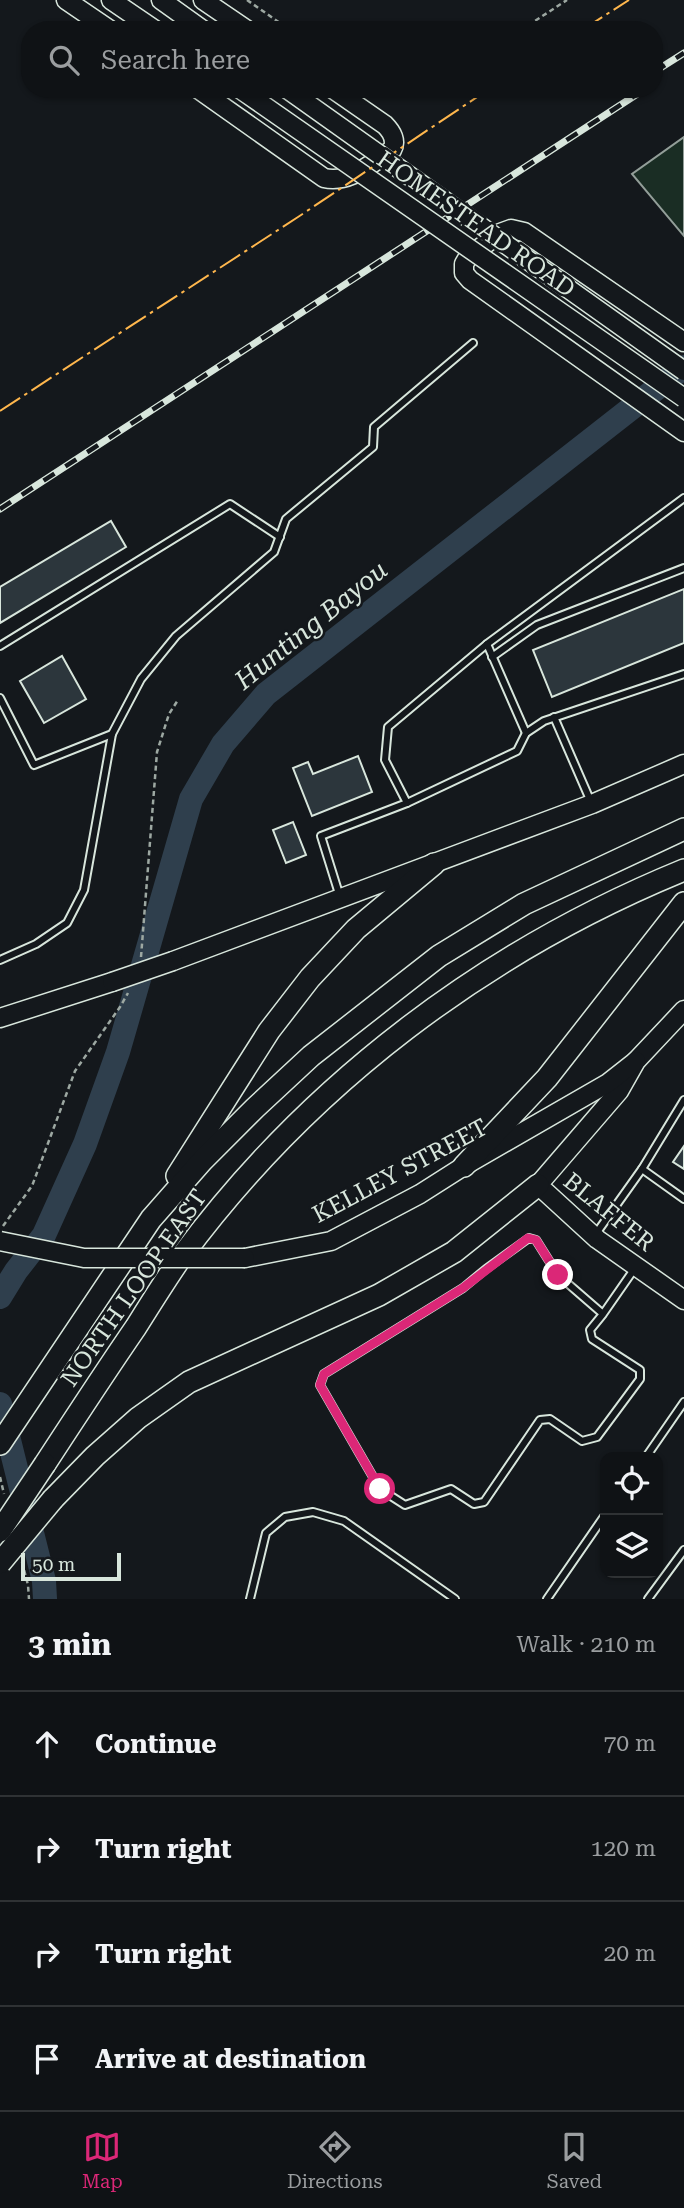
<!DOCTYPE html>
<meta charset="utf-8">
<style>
body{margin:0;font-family:"Roboto Serif",serif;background:#181b1e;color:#f1f3f6}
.controls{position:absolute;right:21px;bottom:21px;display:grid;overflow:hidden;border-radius:14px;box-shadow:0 2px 5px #0004}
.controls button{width:63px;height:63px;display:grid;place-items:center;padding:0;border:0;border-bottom:2px solid #2f3234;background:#0f1215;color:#f1f3f6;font:35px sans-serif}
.scale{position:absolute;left:21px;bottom:18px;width:100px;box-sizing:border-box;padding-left:7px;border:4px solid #d8e6dc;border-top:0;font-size:19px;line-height:24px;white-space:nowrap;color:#d8e6dc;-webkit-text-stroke:5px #14181c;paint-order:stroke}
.stop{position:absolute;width:21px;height:21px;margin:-16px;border:5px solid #db2777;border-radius:50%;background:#fff}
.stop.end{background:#db2777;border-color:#fff;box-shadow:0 2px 7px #0008}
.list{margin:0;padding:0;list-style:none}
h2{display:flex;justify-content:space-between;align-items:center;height:91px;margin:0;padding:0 28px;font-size:30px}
h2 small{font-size:23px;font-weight:400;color:#9b9ea0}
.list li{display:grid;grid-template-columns:46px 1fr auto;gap:21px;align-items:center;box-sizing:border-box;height:105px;padding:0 28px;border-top:2px solid #2f3234}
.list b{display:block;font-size:26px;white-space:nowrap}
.list em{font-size:23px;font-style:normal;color:#9b9ea0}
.icon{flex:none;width:38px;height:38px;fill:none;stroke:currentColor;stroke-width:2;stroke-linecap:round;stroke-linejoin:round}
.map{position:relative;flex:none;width:684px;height:1599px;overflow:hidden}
.search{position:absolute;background:#0f1215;box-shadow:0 2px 5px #0004;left:21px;right:21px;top:21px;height:77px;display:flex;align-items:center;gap:18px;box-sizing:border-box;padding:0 24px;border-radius:28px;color:#9b9ea0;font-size:26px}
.sheet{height:511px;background:#0f1215}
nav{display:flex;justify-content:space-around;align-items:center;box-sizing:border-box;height:98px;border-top:2px solid #2f3234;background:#0f1215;font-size:19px;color:#9b9ea0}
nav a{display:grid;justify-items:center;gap:4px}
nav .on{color:#db2777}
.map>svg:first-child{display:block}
.green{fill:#1a2d24;stroke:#939e99;stroke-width:2}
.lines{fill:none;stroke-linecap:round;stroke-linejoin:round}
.river{stroke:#2f3f4d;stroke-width:24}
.building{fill:#2c363c;stroke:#d8e6dc;stroke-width:2}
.lane-casing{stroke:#d8e6dc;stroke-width:10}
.secondary-casing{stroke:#d8e6dc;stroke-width:21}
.highway-casing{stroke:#d8e6dc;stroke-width:24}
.path{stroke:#9da8a2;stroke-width:2.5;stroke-dasharray:5 3.5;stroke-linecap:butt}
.lane{stroke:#14181c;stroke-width:6}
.secondary{stroke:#14181c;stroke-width:18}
.highway{stroke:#14181c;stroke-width:21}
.rail-casing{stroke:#d8e6dc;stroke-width:7}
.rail{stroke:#14181c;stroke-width:4.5;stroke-dasharray:13;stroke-linecap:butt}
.secondary-bridge-casing{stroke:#d8e6dc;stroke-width:21;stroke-linecap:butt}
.highway-bridge-casing{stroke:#d8e6dc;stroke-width:24;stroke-linecap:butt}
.secondary-bridge{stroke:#14181c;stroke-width:18}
.highway-bridge{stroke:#14181c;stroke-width:21}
.power{stroke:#ffb74d;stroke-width:2;stroke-dasharray:24 5 3.5 5;stroke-linecap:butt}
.route{stroke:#db2777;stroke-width:9}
.labels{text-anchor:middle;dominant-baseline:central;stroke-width:5;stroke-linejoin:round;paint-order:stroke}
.street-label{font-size:24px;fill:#d8e6dc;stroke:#14181c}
.water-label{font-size:26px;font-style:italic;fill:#d8e6dc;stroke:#14181c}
</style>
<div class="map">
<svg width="684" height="1599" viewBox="0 0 684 1599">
<rect width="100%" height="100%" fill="#14181c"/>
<path class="green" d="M684,137V236L632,174Z"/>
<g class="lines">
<g class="river">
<path d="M0,1297L16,1271L44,1235L85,1144L118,1052L191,799L223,744L266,694L684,367"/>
<path d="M0,1404L44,1581L45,1599"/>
</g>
</g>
<g class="building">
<path d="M111,521L126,547L0,623V587Z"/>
<path d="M684,589V643L552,697L533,650Z"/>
<path d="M62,656L86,699L44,723L20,681Z"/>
<path d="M358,756L372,792L312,816L293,768L308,762L313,774Z"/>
<path d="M293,822L306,855L286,863L273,830Z"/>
<path d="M684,1146V1169L673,1162Z"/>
</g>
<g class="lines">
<g class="lane-casing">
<g id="lane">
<path d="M684,498L487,644L388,727L385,760L407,803L517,751L526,733L544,721L684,674"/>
<path d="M487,644L526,733"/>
<path d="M0,646L230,504L280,537"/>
<path d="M492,657L537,625L684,568"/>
<path d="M0,698L34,765L112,734"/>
<path d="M554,717L591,802"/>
<path d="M340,897L321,836L407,803"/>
<path d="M0,960L36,944L67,923L84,890L112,734L141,679L176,636L274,552L286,519L373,447L374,427L473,343"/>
<path d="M642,1169L684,1100"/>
<path d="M595,1235L642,1169L684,1199"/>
<path d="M603,1314L590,1330L592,1339L640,1370V1379L597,1437L582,1441L550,1419L540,1420L484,1502L474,1504L451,1489L405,1505L380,1489L320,1385L324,1374L463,1288L486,1269L529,1238L536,1240L558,1275L603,1314L635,1268"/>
<path d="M646,1457L684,1402"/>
<path d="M250,1599L266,1533L285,1517L313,1512L344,1521L455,1599"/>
<path d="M547,1599L605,1515"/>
<path d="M648,1599L684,1550"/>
</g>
</g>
<g class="secondary-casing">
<g id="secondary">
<path d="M66,0L110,30"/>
<path d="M111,0L155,30"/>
<path d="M161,0L203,30"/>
<path d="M203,0L247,30"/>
<path d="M198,89L324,178C350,184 371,163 392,150C397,141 392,132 385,125L333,89"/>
<path d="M684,342L524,232L511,229L500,233L468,257L464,264V273L470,280L684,432"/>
<path d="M173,961L592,804L684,764"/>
<path d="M684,1010L636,1061L619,1091L538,1185L597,1239L684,1300"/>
<path d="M0,1018L112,982"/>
<path d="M245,1258L331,1241L420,1194L464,1166L608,1083L636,1061"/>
</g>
</g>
<g class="highway-casing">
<g id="highway">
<path d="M464,1166L547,1078L684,903"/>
<path d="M177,1176L269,1031L310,978L356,929L434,864"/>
<path d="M0,1444L151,1219L202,1161L255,1108L311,1056L439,956L524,904L684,829"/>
<path d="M45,1464C75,1418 105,1372 136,1327C151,1303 166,1279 182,1256C310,1083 486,951 684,870"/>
<path d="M53,1499L95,1456L138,1418L189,1382L379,1295L454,1252L538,1185"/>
</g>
</g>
<g class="path">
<path d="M247,0L290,30"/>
<path d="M521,30L567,0"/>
<path d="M399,89L404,91L424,89"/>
<path d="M141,957L157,752L169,714L178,700"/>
<path d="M3,1226L32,1186L75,1071L120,1007L128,993"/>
<path d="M0,1477L4,1494"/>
<path d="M22,1562L28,1585L29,1599"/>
</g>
<use href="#lane" class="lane"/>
<use href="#secondary" class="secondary"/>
<use href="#highway" class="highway"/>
<g class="rail-casing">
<g id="rail">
<path d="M654,72L684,53"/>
<path d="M0,509L645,89"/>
</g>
</g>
<use href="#rail" class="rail"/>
<g class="secondary-bridge-casing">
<g id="secondary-bridge">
<path d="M240,89L684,398"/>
<path d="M287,89L684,371"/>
<path d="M112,982L173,961"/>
<path d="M0,1241L84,1258H245"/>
</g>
</g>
<g class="highway-bridge-casing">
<g id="highway-bridge">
<path d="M0,1531L45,1464"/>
<path d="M0,1563L53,1499"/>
</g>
</g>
<use href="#secondary-bridge" class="secondary-bridge"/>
<use href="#highway-bridge" class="highway-bridge"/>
<g class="power">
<path d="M582,30L629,0"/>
<path d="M0,411L298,217L489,89"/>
</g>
</g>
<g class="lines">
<path class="route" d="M380,1489L320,1385L324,1374L463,1288L528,1238L536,1240L558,1275"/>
</g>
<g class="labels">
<g class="street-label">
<text transform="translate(476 224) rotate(35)">HOMESTEAD ROAD</text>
<text transform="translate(400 1171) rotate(-28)">KELLEY STREET</text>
<text transform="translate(609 1212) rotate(39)">BLAFFER</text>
<text transform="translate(134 1288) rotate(-55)">NORTH LOOP EAST</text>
</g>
<g class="water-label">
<text transform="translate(311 625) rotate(-39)">Hunting Bayou</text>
</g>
</g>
</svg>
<div class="controls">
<button><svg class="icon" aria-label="locate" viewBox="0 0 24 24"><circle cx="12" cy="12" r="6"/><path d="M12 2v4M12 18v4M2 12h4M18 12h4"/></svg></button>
<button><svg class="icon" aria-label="layers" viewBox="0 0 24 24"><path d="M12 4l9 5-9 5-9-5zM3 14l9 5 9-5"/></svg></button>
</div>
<div class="scale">50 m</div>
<div class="stop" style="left:380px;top:1489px"></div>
<div class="stop end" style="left:558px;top:1275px"></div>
<div class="search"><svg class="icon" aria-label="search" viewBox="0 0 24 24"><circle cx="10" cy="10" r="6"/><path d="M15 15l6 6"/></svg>Search here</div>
</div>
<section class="sheet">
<h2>3 min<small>Walk · 210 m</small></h2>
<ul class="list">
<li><svg class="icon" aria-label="ahead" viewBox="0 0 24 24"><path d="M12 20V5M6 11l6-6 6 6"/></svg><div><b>Continue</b></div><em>70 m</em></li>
<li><svg class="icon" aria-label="right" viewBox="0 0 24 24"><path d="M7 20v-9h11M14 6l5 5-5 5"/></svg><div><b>Turn right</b></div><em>120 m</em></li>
<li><svg class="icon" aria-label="right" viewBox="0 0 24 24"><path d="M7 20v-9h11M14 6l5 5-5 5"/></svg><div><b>Turn right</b></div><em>20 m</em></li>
<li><svg class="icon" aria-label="arrive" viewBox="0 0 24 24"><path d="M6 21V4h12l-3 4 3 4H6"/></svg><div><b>Arrive at destination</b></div></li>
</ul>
</section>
<nav>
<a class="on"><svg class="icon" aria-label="map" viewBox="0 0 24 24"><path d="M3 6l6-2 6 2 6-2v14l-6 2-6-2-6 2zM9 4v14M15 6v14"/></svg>Map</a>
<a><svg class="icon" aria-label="directions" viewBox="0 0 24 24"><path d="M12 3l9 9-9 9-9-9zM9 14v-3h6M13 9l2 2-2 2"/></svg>Directions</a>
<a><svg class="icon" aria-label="saved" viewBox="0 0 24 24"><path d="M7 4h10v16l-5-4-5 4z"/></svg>Saved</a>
</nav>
